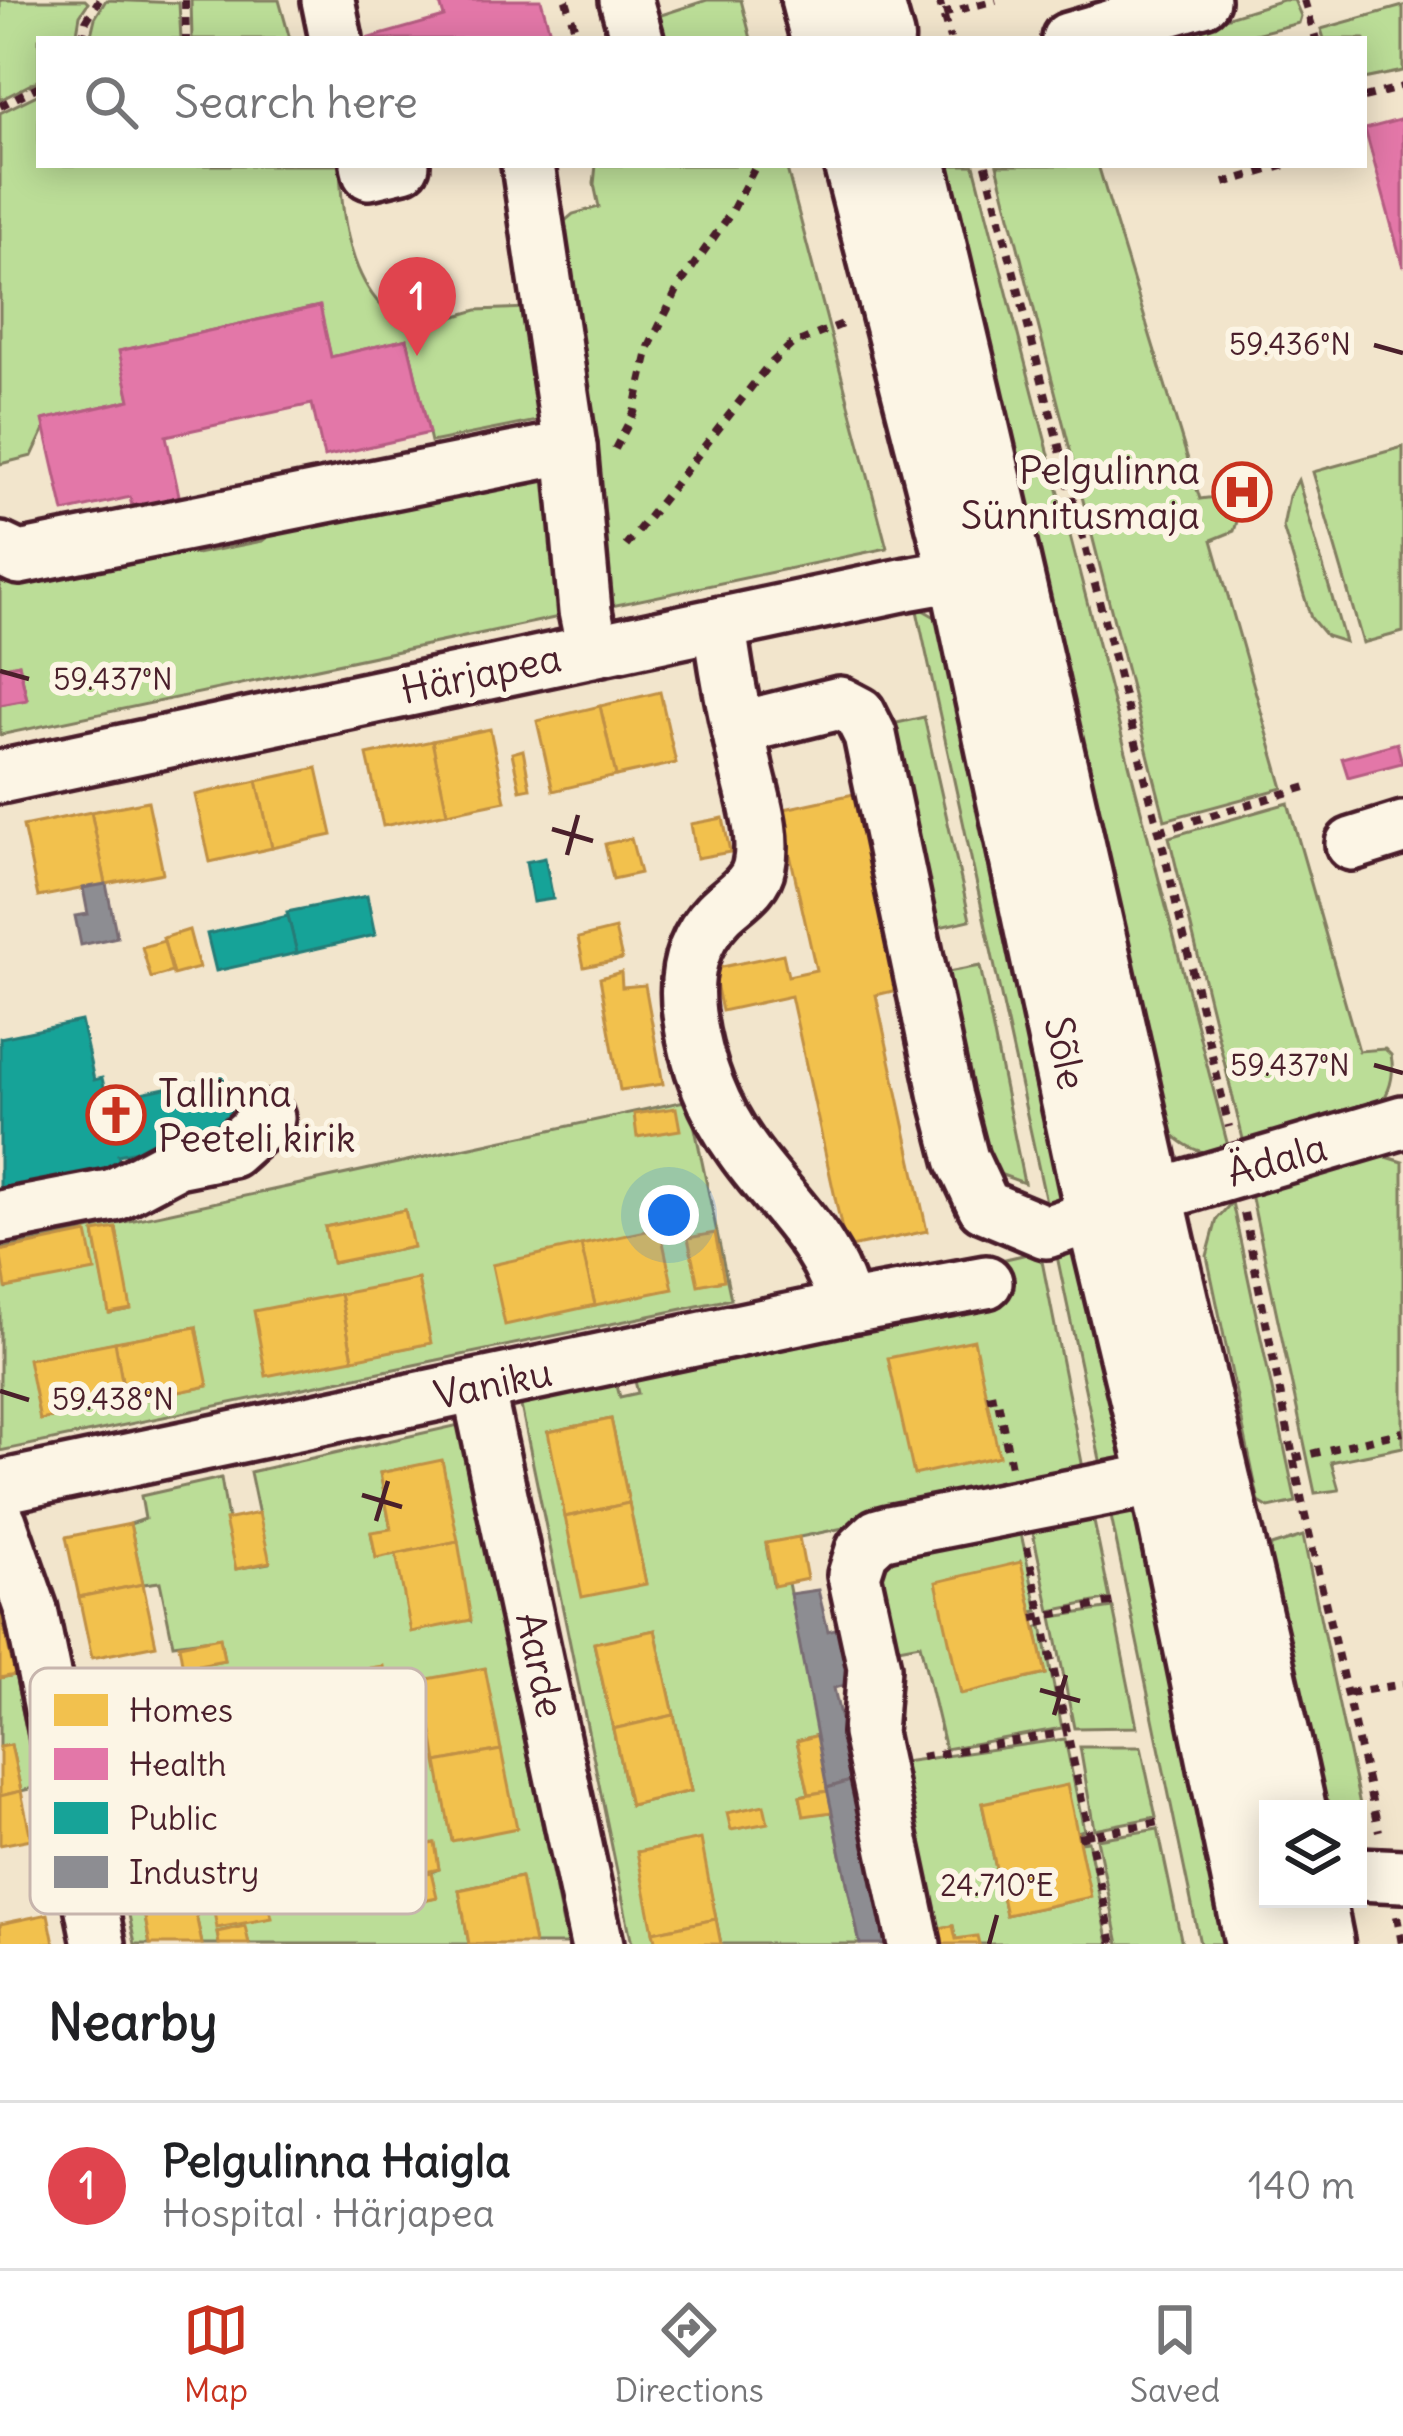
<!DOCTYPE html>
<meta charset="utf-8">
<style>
body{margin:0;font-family:Delius,sans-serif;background:#f6f6f6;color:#202124}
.controls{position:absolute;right:36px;bottom:36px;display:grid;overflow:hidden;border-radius:0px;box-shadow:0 6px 30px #0003}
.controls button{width:108px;height:108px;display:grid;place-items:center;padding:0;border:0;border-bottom:3px solid #e0e0e0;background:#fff;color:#202124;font:60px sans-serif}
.you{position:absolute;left:669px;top:1215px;width:42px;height:42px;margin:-30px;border:9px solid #fff;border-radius:50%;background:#1a73e8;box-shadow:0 0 0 18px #1a73e833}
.badge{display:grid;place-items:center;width:78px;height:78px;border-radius:50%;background:#c8321e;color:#fff;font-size:39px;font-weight:700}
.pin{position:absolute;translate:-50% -99px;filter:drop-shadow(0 3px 6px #0008)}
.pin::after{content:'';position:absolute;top:63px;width:42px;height:36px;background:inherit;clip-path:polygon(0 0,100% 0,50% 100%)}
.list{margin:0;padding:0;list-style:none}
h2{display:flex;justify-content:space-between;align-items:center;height:156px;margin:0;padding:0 48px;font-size:51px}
h2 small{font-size:39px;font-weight:400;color:#757577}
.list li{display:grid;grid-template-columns:78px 1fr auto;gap:36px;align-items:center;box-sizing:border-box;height:168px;padding:0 48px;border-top:3px solid #e0e0e0}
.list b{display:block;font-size:45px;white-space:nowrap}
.list p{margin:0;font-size:39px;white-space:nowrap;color:#757577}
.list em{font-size:39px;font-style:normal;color:#757577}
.icon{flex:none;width:66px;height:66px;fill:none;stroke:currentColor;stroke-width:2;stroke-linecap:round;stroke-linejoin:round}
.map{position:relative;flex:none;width:1403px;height:1944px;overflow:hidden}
.search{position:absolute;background:#fff;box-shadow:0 6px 30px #0003;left:36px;right:36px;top:36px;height:132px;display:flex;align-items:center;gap:30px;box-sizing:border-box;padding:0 42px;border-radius:0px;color:#757577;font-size:45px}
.sheet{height:324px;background:#fff}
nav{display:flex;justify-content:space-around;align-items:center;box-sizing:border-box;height:168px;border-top:3px solid #e0e0e0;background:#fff;font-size:33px;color:#757577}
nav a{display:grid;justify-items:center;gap:6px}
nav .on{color:#c8321e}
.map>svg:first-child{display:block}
.green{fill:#bbdd97;stroke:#827e61;stroke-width:3;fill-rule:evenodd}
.homes{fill:#f2c14e;stroke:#c09044;stroke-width:3}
.health{fill:#e377a8;stroke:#b55d82;stroke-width:3}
.public{fill:#17a398;stroke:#267b77;stroke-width:3}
.industry{fill:#8d8d92;stroke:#796c73;stroke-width:3}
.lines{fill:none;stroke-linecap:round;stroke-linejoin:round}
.minor-casing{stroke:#4a1f2b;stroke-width:60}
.major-casing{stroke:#4a1f2b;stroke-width:75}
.path{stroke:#4a1f2b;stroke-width:8;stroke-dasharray:9 9;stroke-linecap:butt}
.minor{stroke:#fcf5e5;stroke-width:51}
.major{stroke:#fcf5e5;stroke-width:66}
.ticks{fill:none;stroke:#4a1f2b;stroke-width:4.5}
.labels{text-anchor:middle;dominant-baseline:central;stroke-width:12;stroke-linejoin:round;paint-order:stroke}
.poi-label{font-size:39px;fill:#4a1f2b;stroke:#fcf5e5;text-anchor:end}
.street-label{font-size:39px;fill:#4a1f2b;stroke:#fcf5e5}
.key{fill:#fcf5e5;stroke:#c7b5ad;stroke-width:3}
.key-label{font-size:33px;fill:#4a1f2b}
.ticks-label{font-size:30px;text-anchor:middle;fill:#4a1f2b;stroke:#fcf5e5;stroke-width:12;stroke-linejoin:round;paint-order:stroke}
</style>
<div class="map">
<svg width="1403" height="1944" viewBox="0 0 1403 1944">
<rect width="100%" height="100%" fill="#f2e5cc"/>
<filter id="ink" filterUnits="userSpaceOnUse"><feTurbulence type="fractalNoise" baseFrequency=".00833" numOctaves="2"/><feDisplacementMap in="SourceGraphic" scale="24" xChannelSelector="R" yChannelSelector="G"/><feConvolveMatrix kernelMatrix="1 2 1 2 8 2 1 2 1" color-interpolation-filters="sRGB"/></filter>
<g filter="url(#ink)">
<g class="green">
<path d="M0,0H85L88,3L80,15L76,39H39V80L0,100Z"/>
<path d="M106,0L179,3L181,39H90L95,18Z"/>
<path d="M191,0H279L290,39H192Z"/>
<path d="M707,0H741L751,39H661L655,17Z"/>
<path d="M1283,0H1294L1301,16L1299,23L1235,39H1185L1199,26Z"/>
<path d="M1403,6V71L1364,79V39H1324L1321,29Z"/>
<path d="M39,94V165H340C341,208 348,266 377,301C385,310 396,318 405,327L429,324L477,310L529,308L547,419L431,442L407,339L331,357L319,306L120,351L130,400L44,420L45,428L32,456L0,464V113Z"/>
<path d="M596,165H786L887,548L607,607L560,225L573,214L599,207L594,184Z"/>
<path d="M933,165H974L1229,1150C1205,1158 1184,1147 1168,1130Z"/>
<path d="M997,165H1098L1200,499C1225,495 1246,499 1234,531L1212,540L1283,788L1165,820Z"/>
<path d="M1403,447V632L1363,643L1313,472Z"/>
<path d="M549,475L559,617L0,735V705L27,699L19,664L0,668V579L156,549L196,554L262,541L296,514Z"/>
<path d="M1298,480L1345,642L1326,636L1311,618L1283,527L1289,496Z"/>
<path d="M916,606L949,625L1082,1212L1048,1211Z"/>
<path d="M924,717L970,920L927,930L879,727Z"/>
<path d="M1288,803L1359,1051L1385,1049L1391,1055C1395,1075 1391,1092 1377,1108L1245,1147L1169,837Z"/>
<path d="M980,966L1024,1183L991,1171L937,974Z"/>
<path d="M689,1100L731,1299L0,1451V1255L7,1288L87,1234L0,1249ZM405,1210L412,1247L333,1263L325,1227ZM116,1229L130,1309L110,1313L94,1233ZM418,1280L430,1343L267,1375ZM196,1327L207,1386L40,1419L29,1359Z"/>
<path d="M1380,1155L1403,1162V1447L1331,1462L1339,1490L1315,1493L1250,1189Z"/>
<path d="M1232,1202L1296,1502L1269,1508L1259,1502L1207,1256L1217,1219Z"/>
<path d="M1053,1237H1087L1135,1461L1103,1474Z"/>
<path d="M1040,1251L1085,1478L766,1544L773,1585L788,1583L818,1735L797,1741L809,1794L800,1796L804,1815L832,1812L860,1944H721L700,1840L638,1852L656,1944H632L520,1401L614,1375L620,1397L638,1393L633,1373L1005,1298L997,1261ZM611,1419L646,1584L548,1432ZM655,1630L691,1791L630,1805L594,1644Z"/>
<path d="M459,1425L567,1944H534L520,1877L459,1890L469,1944H249L244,1926L217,1932L219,1944H202L189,1881L140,1891L150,1944H135L82,1686L224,1660L220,1638L173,1644L160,1582L143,1584L130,1524L145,1519L141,1496L221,1478L236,1569L269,1563L250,1472ZM442,1461L470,1620L396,1554L376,1557L371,1533L391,1529L380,1473ZM485,1669L452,1840L423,1681ZM285,1793L291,1821L313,1817L316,1836L283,1843L279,1823L263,1826L267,1849L224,1858L221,1848L186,1854L184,1842L212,1836L208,1817L272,1805ZM434,1843L439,1869L431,1872L436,1897L401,1904L388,1852Z"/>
<path d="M1135,1496L1238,1944H1200L1108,1502Z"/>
<path d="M1091,1507L1110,1599L1050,1611L1030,1519Z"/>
<path d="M1018,1520L1038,1611L1032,1612L1020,1563L961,1693L1046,1674L1036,1628L1042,1626L1062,1728L945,1749L920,1644L882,1651L874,1561Z"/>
<path d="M1303,1536L1363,1819L1358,1818V1809L1333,1807L1320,1789L1270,1554L1271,1546Z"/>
<path d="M1113,1608L1137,1727L1074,1728L1052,1617Z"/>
<path d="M15,1675L38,1787L21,1791L11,1745L0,1747V1678Z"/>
<path d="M1065,1739L1084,1830L1077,1832L982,1804L1006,1915L1090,1897L1079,1842L1088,1841L1109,1944H979L956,1939L953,1926L939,1928L903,1762Z"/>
<path d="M1080,1747H1141L1156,1817L1094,1829Z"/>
<path d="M1158,1829L1182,1944H1119L1097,1839Z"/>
</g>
<g class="homes">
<path d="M660,692L676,763L616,776L600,706Z"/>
<path d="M600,706L616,776L553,791L537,721Z"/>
<path d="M490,729L505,801L447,813L432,741Z"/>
<path d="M432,741L447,813L383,826L367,755Z"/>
<path d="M523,750L530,788L520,790L512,753Z"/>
<path d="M317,768L332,835L272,848L257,781Z"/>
<path d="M257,781L272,848L210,862L195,795Z"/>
<path d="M863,792L906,988L876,995L927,1231L846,1248L791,996L722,1011L713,969L783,954L788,976L816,970L780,810Z"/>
<path d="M148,801L163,873L106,884L91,812Z"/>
<path d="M91,812L106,884L38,897L23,826Z"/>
<path d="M723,818L730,852L697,858L691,824Z"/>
<path d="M631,838L640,873L613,879L605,844Z"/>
<path d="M615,929L622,959L584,967L578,938Z"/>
<path d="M189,930L199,968L173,975L163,938Z"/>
<path d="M164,941L172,972L151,978L142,947Z"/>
<path d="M621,972L622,987L645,985L663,1084L620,1090L600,978Z"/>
<path d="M676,1108L680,1130L637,1137L634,1114Z"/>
<path d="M405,1210L413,1247L332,1263L325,1227Z"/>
<path d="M116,1228L131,1309L109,1313L94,1232Z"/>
<path d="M660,1228L673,1289L595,1305L581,1245Z"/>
<path d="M87,1233L95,1271L6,1288L0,1251Z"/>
<path d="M715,1233L724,1280L698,1285L688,1238Z"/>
<path d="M581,1245L595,1305L505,1325L492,1265Z"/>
<path d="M418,1279L431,1343L353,1359L340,1294Z"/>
<path d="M340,1294L353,1359L266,1376L254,1311Z"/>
<path d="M196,1327L208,1386L126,1403L115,1342Z"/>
<path d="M974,1340L999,1456L914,1475L888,1358Z"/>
<path d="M115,1342L126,1403L40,1420L28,1359Z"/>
<path d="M611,1419L629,1503L565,1517L548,1432Z"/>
<path d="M442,1460L458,1541L376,1558L371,1532L391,1529L380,1473Z"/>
<path d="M629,1503L646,1584L582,1597L565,1517Z"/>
<path d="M259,1513L270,1562L236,1569L225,1520Z"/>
<path d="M130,1524L143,1584L79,1597L66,1537Z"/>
<path d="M799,1537L807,1579L774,1586L766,1543Z"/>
<path d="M458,1541L471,1620L411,1632L396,1554Z"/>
<path d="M1021,1562L1046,1674L961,1694L936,1582Z"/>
<path d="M143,1584L156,1645L92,1658L79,1597Z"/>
<path d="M0,1611L15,1675L0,1678Z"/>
<path d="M655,1630L674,1715L613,1729L594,1643Z"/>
<path d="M220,1637L224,1660L183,1668L179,1645Z"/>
<path d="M383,1666L385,1682L352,1687L350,1671Z"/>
<path d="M485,1668L501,1750L437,1762L423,1680Z"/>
<path d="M674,1715L691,1791L630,1805L613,1729Z"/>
<path d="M818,1735L828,1791L809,1794L797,1741Z"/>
<path d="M11,1745L21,1791L0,1796V1747Z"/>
<path d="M501,1750L517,1828L452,1841L437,1762Z"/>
<path d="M1067,1785L1091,1897L1006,1915L982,1803Z"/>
<path d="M21,1791L31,1839L0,1845V1796Z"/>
<path d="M828,1791L832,1812L804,1816L800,1796Z"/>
<path d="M764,1805L768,1823L731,1830L727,1813Z"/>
<path d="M701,1839L716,1919L653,1932L637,1852Z"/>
<path d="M435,1843L439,1869L394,1879L388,1851Z"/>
<path d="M431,1872L437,1897L400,1905L394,1879Z"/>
<path d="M521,1877L534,1944H469L459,1890Z"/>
<path d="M189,1881L202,1944H150L140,1890Z"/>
<path d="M268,1901L272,1918L217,1928L214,1912Z"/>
<path d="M48,1914L54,1944H1L0,1924Z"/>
<path d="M716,1919L721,1944H656L653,1932Z"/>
<path d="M245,1926L249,1944H219L217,1932Z"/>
<path d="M953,1926L956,1939L977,1936L979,1944H942L939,1928Z"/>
</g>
<g class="health">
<path d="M439,0H541L552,39H366L444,17Z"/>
<path d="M1403,119V267L1365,129Z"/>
<path d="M320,306L331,357L407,339L429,433L324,457L312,404L166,436L182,509L135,520L130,497L64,512L43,420L130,400L119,351Z"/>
<path d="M19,664L27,700L0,705V668Z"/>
<path d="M1397,743L1402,763L1348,777L1342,758Z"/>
</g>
<g class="public">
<path d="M545,858L553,899L533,902L526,862Z"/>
<path d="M367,896L375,935L297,953L287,912Z"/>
<path d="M288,916L297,953L216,971L207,934Z"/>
<path d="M81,1021L94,1080L102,1078L107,1100L223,1076L234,1131L118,1155L122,1172L0,1198V1038Z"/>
</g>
<g class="industry">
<path d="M106,884L117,937L81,945L75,916L88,914L83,888Z"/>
<path d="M818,1590L828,1631L850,1625L862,1680L834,1688L854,1780L827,1788L790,1594Z"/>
<path d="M854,1780L887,1944H860L827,1788Z"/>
</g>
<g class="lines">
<g class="minor-casing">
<g id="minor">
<path d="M328,0L336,39"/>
<path d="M626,0L637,39"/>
<path d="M1068,39L1203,0"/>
<path d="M367,165L369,173L403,165"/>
<path d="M570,447L585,611L593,650"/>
<path d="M0,549L19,558L570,447L528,165"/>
<path d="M720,623C725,672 736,719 746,767C753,798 766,835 759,866C755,888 732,899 718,914C691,942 684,976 689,1014C696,1063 713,1109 742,1149C779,1202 831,1242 845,1308"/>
<path d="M738,728L840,703L859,713L870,735L946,1097L962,1159L984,1206L1046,1232L1150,1197L1403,1122"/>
<path d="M0,777L907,584L998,568"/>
<path d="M1352,844L1403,828"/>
<path d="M0,1217L114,1195L176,1162L231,1151L268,1118"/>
<path d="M478,1387L597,1944"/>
<path d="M0,1487L845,1308L986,1282"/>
<path d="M0,1522L31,1610L99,1944"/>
<path d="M1358,1874L1403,1876"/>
<path d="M914,1944L869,1733L874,1667L854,1575L862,1550L878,1535L889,1532L1163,1478"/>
</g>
</g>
<g class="major-casing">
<g id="major">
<path d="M815,0L825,39"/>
<path d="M869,0L880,39"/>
<path d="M858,165L963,575L1099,1212L1163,1478L1259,1944"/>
<path d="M913,165C995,506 1072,848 1149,1191C1195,1397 1247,1602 1292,1809"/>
<path d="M1311,1899L1320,1944"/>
</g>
</g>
<g class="path">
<path d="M185,0L186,39"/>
<path d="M566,0L578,39"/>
<path d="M939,0L950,39"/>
<path d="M1304,0L1316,39"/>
<path d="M943,14L996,0"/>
<path d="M82,39L86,21L99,0"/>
<path d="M1364,97L1403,87"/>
<path d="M0,106L39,86"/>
<path d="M986,165L1159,831L1229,1127"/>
<path d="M1224,183L1286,165"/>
<path d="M615,449L634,413L649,347L679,286L731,213L756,165"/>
<path d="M626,546L767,367L791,345L845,323"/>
<path d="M1159,831L1313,785"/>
<path d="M1244,1213L1305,1516L1379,1831"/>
<path d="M987,1398L997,1396L1011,1467"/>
<path d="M1294,1458L1403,1432"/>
<path d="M1027,1547L1113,1944"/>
<path d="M1033,1618L1120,1601"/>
<path d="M1349,1693L1403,1684"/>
<path d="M921,1757L1067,1732"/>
<path d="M1078,1837L1165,1821"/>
<path d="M1397,1916L1402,1944"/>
</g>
<use href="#minor" class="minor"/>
<use href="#major" class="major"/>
</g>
</g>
<path class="ticks" d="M1374,345L1403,353M0,671L29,679M552,829L593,841M567,855L578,815M1374,1065L1403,1073M0,1391L29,1400M362,1495L402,1507M376,1521L388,1481M1040,1690L1080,1701M1054,1715L1066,1675M989,1944L997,1915"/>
<defs>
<g id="hospital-ring" transform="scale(3)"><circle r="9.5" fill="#fcf5e5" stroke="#c8321e" stroke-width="1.5"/><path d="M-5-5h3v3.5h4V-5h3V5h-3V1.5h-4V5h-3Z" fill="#c8321e"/></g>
<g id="church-ring" transform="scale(3)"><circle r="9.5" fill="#fcf5e5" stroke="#c8321e" stroke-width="1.5"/><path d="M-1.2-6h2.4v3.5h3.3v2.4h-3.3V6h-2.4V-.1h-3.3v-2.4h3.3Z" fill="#c8321e"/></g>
</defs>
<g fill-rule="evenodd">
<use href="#hospital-ring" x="1242" y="492"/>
<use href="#church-ring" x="116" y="1115"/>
</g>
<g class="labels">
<g class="poi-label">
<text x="1200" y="470">Pelgulinna<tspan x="1200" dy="45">Sünnitusmaja</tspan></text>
<text x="158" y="1093" text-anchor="start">Tallinna<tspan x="158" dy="45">Peeteli kirik</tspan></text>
</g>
<g class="street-label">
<text transform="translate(481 674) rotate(-12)">Härjapea</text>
<text transform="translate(1065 1053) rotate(78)">Sõle</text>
<text transform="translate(1277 1160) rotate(-16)">Ädala</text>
<text transform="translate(493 1384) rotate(-12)">Vaniku</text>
<text transform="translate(540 1665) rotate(78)">Aarde</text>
</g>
</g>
<rect x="30" y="1668" width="396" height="246" rx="18" class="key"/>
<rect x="54" y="1694" width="54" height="32" fill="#f2c14e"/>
<rect x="54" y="1748" width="54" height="32" fill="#e377a8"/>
<rect x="54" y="1802" width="54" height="32" fill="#17a398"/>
<rect x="54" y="1856" width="54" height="32" fill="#8d8d92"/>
<g class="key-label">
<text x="129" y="1722">Homes</text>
<text x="129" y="1776">Health</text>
<text x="129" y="1830">Public</text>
<text x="129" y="1884">Industry</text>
</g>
<g class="ticks-label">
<text x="1290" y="355">59.436°N</text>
<text x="113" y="690">59.437°N</text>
<text x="1290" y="1076">59.437°N</text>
<text x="113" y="1410">59.438°N</text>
<text x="997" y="1896">24.710°E</text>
</g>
</svg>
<div class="controls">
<button><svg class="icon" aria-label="layers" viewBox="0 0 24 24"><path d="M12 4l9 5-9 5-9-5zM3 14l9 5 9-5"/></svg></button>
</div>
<div class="you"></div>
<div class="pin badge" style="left:417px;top:356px;background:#e0444e">1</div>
<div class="search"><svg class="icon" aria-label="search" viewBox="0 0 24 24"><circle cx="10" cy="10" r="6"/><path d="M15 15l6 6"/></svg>Search here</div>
</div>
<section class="sheet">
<h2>Nearby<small></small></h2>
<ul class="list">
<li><span class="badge" style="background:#e0444e">1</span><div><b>Pelgulinna Haigla</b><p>Hospital · Härjapea</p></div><em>140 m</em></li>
</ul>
</section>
<nav>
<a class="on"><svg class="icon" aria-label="map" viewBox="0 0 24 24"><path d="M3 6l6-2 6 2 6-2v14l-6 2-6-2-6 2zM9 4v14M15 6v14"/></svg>Map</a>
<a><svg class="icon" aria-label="directions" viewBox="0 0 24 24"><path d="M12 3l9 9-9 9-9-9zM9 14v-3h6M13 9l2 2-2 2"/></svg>Directions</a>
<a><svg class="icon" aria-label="saved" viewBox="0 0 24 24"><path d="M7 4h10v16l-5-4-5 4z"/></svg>Saved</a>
</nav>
